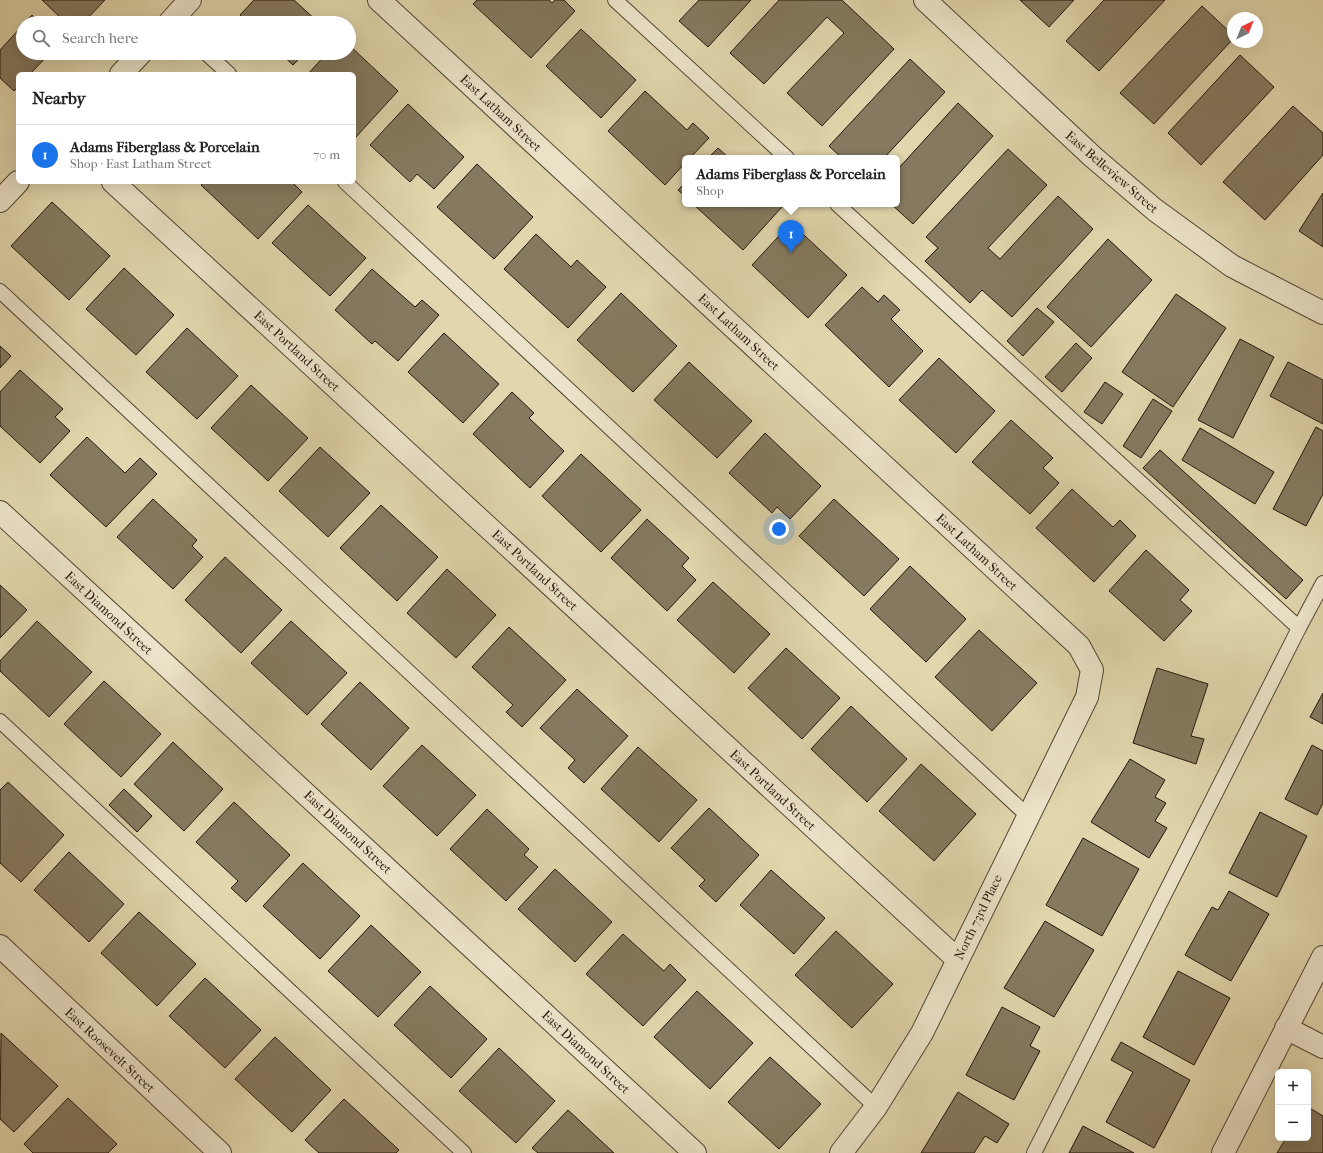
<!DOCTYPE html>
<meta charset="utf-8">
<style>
body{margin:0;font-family:"IM FELL French Canon",serif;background:#f6f6f6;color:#222}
.controls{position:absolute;right:12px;bottom:12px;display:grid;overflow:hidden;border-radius:6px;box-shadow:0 4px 16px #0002}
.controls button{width:36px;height:36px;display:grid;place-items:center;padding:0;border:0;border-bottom:1px solid #e0e0e0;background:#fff;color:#222;font:20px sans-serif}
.compass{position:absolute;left:1227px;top:12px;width:36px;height:36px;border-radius:50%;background:#fff;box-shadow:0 4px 16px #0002;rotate:43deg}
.you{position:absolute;left:779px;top:529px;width:14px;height:14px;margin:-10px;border:3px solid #fff;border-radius:50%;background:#1a73e8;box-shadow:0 0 0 6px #1a73e833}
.badge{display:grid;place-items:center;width:26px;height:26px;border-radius:50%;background:#1a73e8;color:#fff;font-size:13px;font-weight:700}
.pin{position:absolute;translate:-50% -33px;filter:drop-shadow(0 1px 2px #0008)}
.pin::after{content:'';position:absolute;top:21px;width:14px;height:12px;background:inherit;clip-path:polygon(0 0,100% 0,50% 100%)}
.popup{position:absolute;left:682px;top:155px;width:218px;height:52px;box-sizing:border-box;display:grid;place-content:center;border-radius:6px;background:#fff;filter:drop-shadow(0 1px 3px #0005);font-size:13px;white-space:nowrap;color:#767676}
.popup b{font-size:15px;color:#222}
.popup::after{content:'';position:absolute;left:50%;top:100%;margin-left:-8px;border:8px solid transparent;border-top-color:#fff}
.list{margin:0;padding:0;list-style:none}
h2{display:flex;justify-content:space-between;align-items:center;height:52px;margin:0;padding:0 16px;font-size:17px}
h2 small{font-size:13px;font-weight:400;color:#767676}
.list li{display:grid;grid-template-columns:26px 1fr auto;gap:12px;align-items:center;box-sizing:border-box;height:60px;padding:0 16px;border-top:1px solid #e0e0e0}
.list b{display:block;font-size:15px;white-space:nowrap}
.list p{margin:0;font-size:13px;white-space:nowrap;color:#767676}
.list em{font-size:13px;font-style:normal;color:#767676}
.icon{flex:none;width:22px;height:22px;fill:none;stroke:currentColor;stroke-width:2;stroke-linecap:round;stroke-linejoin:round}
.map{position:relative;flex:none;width:1323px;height:1153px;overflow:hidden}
.search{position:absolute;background:#fff;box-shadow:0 4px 16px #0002;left:16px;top:16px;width:340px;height:44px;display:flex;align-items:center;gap:10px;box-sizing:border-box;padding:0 14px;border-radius:22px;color:#767676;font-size:15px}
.panel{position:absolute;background:#fff;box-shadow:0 4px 16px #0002;left:16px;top:72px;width:340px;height:112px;border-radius:6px}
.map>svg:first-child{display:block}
.building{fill:#857a60;stroke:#21160c}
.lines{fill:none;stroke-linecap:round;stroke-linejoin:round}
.service-casing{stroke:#514634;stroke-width:16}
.minor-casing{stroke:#514634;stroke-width:24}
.tertiary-casing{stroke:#514634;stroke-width:24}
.service{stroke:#ece4ca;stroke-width:14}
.minor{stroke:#ece4ca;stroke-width:22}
.tertiary{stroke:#ece4ca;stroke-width:22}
.labels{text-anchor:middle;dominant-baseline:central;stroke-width:3;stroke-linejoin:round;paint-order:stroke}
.street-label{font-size:13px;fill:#21160c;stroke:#ece4ca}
</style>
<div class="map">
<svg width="1323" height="1153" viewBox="0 0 1323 1153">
<rect width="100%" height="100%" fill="#e1d6ad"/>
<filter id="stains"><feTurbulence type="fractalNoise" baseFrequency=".005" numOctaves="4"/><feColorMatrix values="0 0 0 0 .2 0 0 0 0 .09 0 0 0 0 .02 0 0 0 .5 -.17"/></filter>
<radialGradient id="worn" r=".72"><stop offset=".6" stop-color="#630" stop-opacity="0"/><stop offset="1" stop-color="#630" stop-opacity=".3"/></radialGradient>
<g class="building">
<path d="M42,0H105L83,23H66Z"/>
<path d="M254,0H294L319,23H248L240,15Z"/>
<path d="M477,0H549L552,3L555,0H564L575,11L531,58L473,4Z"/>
<path d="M699,0H751L708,47L679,21Z"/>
<path d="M779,0H842L894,49L822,126L787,93L844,33L827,17L764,84L730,53Z"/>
<path d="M1020,0H1074L1049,27Z"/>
<path d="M1104,0H1165L1099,71L1066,41Z"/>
<path d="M1202,6L1233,35V39L1154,124L1120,93Z"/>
<path d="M32,15L40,23H25Z"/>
<path d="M23,25V53H50L30,74H18V87L14,91L0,78V50Z"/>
<path d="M581,29L636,80L601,118L546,66Z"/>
<path d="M349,45L398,91L356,137L354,136V74H308L327,53H349Z"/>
<path d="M280,53H305L293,65Z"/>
<path d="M1240,55L1274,87L1201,165L1168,133Z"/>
<path d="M910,59L945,92L884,158H842L829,146Z"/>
<path d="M645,91L687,130L693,123L709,138L690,158H685V163L665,185L608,131Z"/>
<path d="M958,103L993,136L913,224L891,204H897V170Z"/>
<path d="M408,104L464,157L434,189L417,174L410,182L370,145Z"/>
<path d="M1293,106L1323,133V155L1265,220L1223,182Z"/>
<path d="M718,148L729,158H708Z"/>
<path d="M1008,149L1047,185L988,248L1000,259L1058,196L1093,229L1012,317L982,290L970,303L925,261L938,248L926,237Z"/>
<path d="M477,164L533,217L494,259L437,207Z"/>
<path d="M204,182H292L302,192L258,239L201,185Z"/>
<path d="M685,183V196L678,190Z"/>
<path d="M1323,193V247L1299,231Z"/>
<path d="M52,202L110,256L69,300L11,246Z"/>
<path d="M693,204H778L782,207L743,250Z"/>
<path d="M308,205L366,258L330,296L272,243Z"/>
<path d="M791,223L847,275L808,318L752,265Z"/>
<path d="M536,234L571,267L577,260L606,287L568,328L504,269Z"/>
<path d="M1108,239L1152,280L1091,347L1047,307Z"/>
<path d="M124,268L174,315L136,355L86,309Z"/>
<path d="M372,269L415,307L422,300L439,315L398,361L375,341L372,344L335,310Z"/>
<path d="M862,287L878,302L884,295L900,310L891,319L923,351L889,387L825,325Z"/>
<path d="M621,293L677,346L633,392L577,340Z"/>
<path d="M1176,294L1226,328L1173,407L1122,372Z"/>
<path d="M1037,308L1054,322L1023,356L1007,341Z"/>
<path d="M187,328L238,376L197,419L146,372Z"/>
<path d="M444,333L499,384L463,423L408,372Z"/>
<path d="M1240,339L1274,357L1233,438L1198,420Z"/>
<path d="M1076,343L1092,358L1062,392L1045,377Z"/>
<path d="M0,346L11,356L0,368Z"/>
<path d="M939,358L995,411L956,453L899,400Z"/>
<path d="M689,362L752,421L717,458L654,400Z"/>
<path d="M1288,362L1323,380V424L1270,396Z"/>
<path d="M20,370L63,409L55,417L70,431L40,463L0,426V392Z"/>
<path d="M1105,382L1123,394L1102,424L1084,412Z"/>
<path d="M251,385L308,438L268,481L211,428Z"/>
<path d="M512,392L534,413L529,418L564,451L530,488L473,434Z"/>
<path d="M1153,399L1172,411L1141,458L1123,446Z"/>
<path d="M1011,420L1053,458L1043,468L1059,483L1030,514L972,462Z"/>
<path d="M1316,427L1323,431V494L1306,526L1273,509Z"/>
<path d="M1200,428L1274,472L1255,504L1182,460Z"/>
<path d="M765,433L821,486L790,519L777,507L772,513L729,473Z"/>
<path d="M87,437L125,473L140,458L157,474L106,527L50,475Z"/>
<path d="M320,447L370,493L328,537L279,491Z"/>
<path d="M1160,450L1303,580L1286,599L1143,468Z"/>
<path d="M581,454L641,510L601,552L542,496Z"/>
<path d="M1072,489L1113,527L1120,520L1136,536L1094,582L1036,528Z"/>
<path d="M153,499L197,540L192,546L203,557L173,589L117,537Z"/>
<path d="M834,499L899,559L864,596L799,536Z"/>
<path d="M381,505L438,557L397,601L340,548Z"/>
<path d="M647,519L689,558L682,566L696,580L667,611L611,558Z"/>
<path d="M1146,550L1189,590L1180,600L1192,611L1164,641L1109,591Z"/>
<path d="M225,557L282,610L241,653L185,600Z"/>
<path d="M910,566L966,619L926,662L870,609Z"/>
<path d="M447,569L496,615L456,658L407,613Z"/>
<path d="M713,582L770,634L734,673L677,620Z"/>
<path d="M0,585L27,610L0,638Z"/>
<path d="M37,621L92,672L49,717L0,671V661Z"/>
<path d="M291,621L347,673L307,715L251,663Z"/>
<path d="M509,627L566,680L522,727L506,712L513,705L472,667Z"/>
<path d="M979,630L1037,683L992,731L935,677Z"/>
<path d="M786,648L840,698L802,739L748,688Z"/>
<path d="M1157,668L1208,684L1191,736L1204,739L1196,764L1133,743Z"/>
<path d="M104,681L161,734L121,777L64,724Z"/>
<path d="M360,682L409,728L371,770L321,724Z"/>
<path d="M577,689L628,736L584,783L568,768L575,760L540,728Z"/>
<path d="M1323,693V724L1310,717Z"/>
<path d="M851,706L907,759L867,802L811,749Z"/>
<path d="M173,742L223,789L184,831L134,784Z"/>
<path d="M422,745L476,795L437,836L383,786Z"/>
<path d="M1312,745L1323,751V803L1317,815L1285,799Z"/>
<path d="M638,747L697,800L659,842L601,789Z"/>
<path d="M1130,759L1165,780L1155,797L1166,803L1155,821L1167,828L1149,858L1091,822Z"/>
<path d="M921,764L976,814L934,861L879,811Z"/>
<path d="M8,782L64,835L21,882L0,863V790Z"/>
<path d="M124,789L152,816L137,832L109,805Z"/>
<path d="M234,802L290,855L246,902L231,888L238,881L196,842Z"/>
<path d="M709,808L759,855L716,902L699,886L705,880L671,848Z"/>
<path d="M487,809L529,849L524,855L538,867L506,901L450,849Z"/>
<path d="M1260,812L1307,836L1277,897L1229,873Z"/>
<path d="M1083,838L1139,869L1102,936L1046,905Z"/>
<path d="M69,852L124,904L89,942L34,890Z"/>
<path d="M303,863L360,916L320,959L263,906Z"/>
<path d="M555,869L612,922L575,962L518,909Z"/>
<path d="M771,870L825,918L794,954L740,905Z"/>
<path d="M1229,891L1269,914L1231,981L1185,955L1212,907L1218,910Z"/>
<path d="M139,912L196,964L157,1006L101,953Z"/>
<path d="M1045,921L1094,950L1054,1017L1004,988Z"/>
<path d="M371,925L421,972L378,1017L328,971Z"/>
<path d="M836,931L893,984L852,1028L795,975Z"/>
<path d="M623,934L664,971L670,964L686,980L643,1026L586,974Z"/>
<path d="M1178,971L1230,998L1194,1065L1143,1037Z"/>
<path d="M205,978L261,1030L225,1068L169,1016Z"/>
<path d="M430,986L487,1039L451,1078L394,1025Z"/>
<path d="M697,991L753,1043L710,1089L654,1037Z"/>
<path d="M1002,1007L1040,1027L1030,1046L1040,1051L1014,1100L966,1075Z"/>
<path d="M1,1033L58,1086L14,1132L0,1119Z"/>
<path d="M275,1037L331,1090L292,1132L235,1079Z"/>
<path d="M1121,1042L1190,1080L1154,1148L1106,1122L1133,1072L1111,1060Z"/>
<path d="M499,1048L555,1101L516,1143L459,1091Z"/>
<path d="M770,1057L821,1104L779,1149L728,1102Z"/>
<path d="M958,1092L1009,1124L997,1143L985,1136L974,1153H921Z"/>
<path d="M68,1098L117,1144L108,1153H33L24,1144Z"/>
<path d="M344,1099L399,1150L396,1153H319L305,1140Z"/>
<path d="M1308,1107L1323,1116V1153H1277L1286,1138H1308Z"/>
<path d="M568,1110L614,1153H538L532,1148Z"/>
<path d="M1083,1126L1134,1153H1069Z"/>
</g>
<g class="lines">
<g class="service-casing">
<g id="service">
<path d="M615,0L787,158"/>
<path d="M206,53L229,74"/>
<path d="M345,182L1028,816"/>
<path d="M837,204L1299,628L1034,1153"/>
<path d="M0,291L876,1107"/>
<path d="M1299,628L1323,583"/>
<path d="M0,721L464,1153"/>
</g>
</g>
<g class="minor-casing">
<g id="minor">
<path d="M379,0L1079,646L1092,670L1087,697L922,1033L876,1107L841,1153"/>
<path d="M925,0L1093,157L1155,210L1232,266L1323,313"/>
<path d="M169,23L190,0"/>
<path d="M121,74L141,53"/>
<path d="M113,182L957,959"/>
<path d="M0,201L18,182"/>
<path d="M0,512L695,1153"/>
<path d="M1286,1028L1323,1047"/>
<path d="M1223,1153L1323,957"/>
</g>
</g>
<g class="tertiary-casing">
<path id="tertiary" d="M0,946L220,1153"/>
</g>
<use href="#service" class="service"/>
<use href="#minor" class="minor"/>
<use href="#tertiary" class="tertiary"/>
</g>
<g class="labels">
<g class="street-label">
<text transform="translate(501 113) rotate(43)">East Latham Street</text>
<text transform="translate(1112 172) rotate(41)">East Belleview Street</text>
<text transform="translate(739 332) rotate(43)">East Latham Street</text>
<text transform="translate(297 351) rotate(43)">East Portland Street</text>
<text transform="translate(977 552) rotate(43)">East Latham Street</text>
<text transform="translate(535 570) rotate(43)">East Portland Street</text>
<text transform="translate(109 613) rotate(43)">East Diamond Street</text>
<text transform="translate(773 790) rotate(43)">East Portland Street</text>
<text transform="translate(348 832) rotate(43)">East Diamond Street</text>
<text transform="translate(978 917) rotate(-64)">North 73rd Place</text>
<text transform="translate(110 1050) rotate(43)">East Roosevelt Street</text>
<text transform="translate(586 1052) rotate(43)">East Diamond Street</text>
</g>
</g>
<rect width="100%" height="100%" filter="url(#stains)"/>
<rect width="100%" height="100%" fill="url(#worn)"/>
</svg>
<div class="controls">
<button>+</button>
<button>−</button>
</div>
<svg class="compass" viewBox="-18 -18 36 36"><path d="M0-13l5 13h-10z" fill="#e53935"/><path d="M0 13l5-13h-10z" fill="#767676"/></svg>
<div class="you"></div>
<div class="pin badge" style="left:791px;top:253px">1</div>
<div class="popup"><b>Adams Fiberglass &amp; Porcelain</b>Shop</div>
<div class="search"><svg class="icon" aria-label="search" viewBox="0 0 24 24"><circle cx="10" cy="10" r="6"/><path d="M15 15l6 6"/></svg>Search here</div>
<section class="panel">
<h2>Nearby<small></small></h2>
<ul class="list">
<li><span class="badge">1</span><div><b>Adams Fiberglass &amp; Porcelain</b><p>Shop · East Latham Street</p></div><em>70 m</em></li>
</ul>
</section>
</div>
